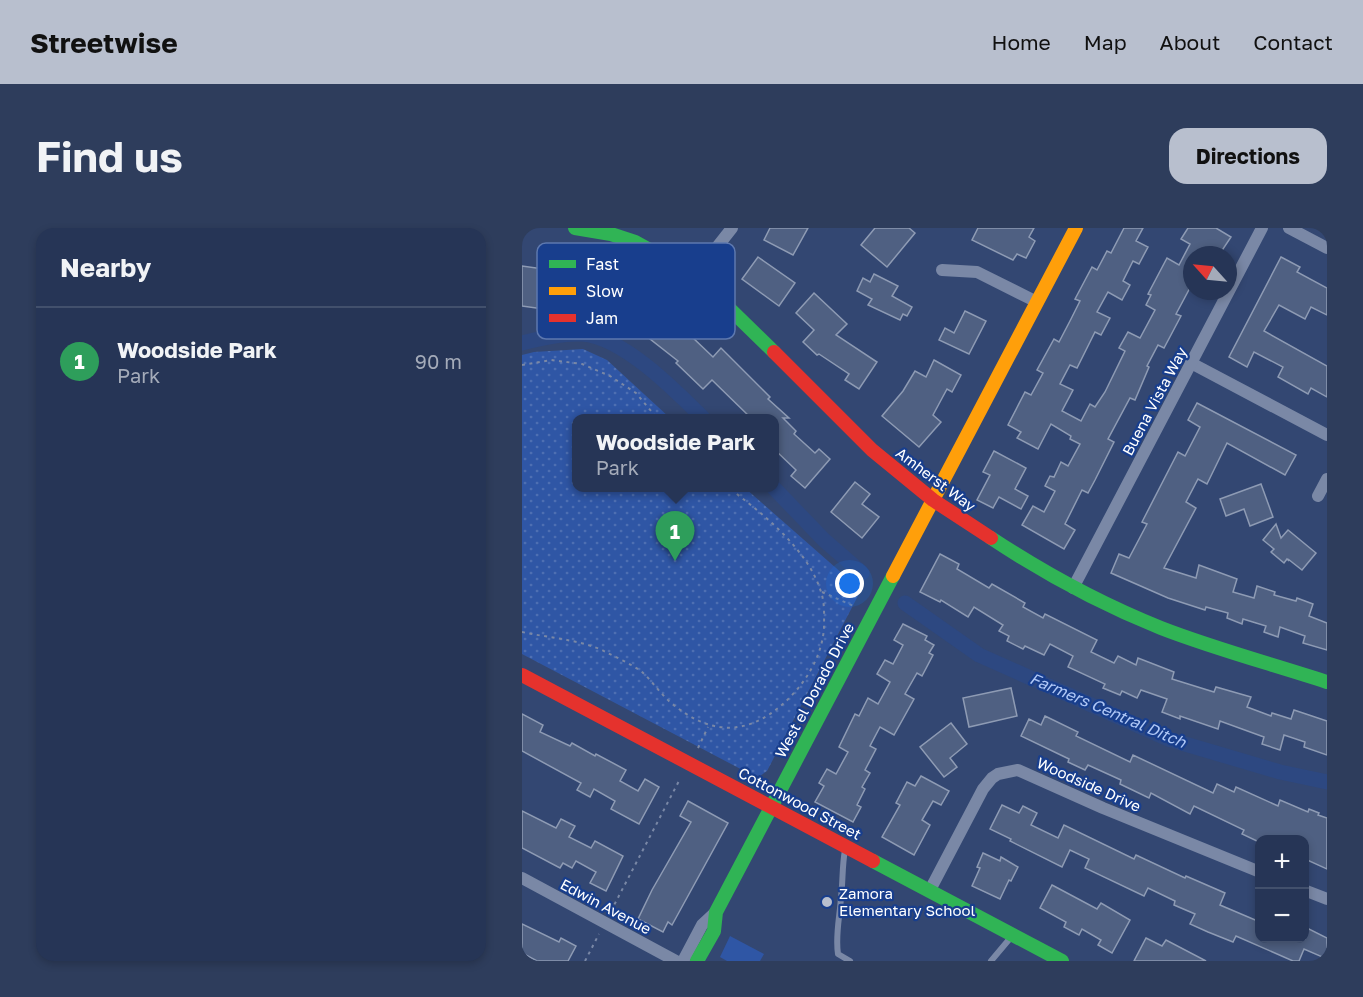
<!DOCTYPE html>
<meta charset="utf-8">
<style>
body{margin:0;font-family:"Golos Text",sans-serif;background:#2e3d5c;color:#f1f3f6}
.controls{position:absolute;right:18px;bottom:18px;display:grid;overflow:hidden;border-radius:12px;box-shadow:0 3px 9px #0003}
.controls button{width:54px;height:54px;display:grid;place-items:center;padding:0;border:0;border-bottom:2px solid #42506c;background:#263556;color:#f1f3f6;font:30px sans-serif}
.compass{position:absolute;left:661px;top:18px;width:54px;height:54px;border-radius:50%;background:#263556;box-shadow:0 3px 9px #0003;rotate:297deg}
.you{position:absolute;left:328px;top:356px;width:21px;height:21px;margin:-15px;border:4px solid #fff;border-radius:50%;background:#1a73e8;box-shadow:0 0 0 9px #1a73e833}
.badge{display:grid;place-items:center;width:39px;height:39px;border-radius:50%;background:#b8bfce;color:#fff;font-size:20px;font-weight:700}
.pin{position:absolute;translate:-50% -50px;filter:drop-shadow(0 2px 3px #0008)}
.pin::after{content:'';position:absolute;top:32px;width:21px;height:18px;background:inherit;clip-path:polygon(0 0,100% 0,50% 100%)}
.popup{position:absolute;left:50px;top:186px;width:207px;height:78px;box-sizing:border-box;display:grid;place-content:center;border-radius:12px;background:#263556;filter:drop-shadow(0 2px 4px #0005);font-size:20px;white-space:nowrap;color:#a4abb9}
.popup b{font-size:22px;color:#f1f3f6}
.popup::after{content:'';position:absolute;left:50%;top:100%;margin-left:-12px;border:12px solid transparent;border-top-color:#263556}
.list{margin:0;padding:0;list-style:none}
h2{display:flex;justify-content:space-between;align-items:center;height:78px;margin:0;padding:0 24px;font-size:26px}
h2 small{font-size:20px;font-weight:400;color:#a4abb9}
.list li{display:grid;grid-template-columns:39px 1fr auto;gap:18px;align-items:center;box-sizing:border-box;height:108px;padding:0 24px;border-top:2px solid #42506c}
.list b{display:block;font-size:22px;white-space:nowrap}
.list p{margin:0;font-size:20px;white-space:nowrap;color:#a4abb9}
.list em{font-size:20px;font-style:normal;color:#a4abb9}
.map{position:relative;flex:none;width:805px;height:733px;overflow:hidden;border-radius:18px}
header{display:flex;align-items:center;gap:36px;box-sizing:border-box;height:84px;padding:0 30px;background:#b8bfce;color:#111}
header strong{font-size:28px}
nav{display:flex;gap:33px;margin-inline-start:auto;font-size:21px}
.intro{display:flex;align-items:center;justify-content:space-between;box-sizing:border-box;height:144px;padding:0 36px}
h1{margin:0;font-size:42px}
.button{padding:15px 27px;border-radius:18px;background:#b8bfce;color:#111;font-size:21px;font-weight:700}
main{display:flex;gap:36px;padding:0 36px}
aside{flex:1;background:#263556;border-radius:18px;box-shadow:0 3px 9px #0003}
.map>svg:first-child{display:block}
.park{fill:url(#park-dots)}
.pitch{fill:#2f56a5}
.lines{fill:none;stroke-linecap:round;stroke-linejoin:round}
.canal{stroke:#2d4881;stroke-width:15}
.building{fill:#4f6082;stroke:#8e9bb4;stroke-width:1.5}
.path{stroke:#7a88a6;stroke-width:2;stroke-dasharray:3 4.5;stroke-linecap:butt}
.lane{stroke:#7a88a6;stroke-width:6}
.street{stroke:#7a88a6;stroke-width:12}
.fast{stroke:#30b455;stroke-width:14}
.slow{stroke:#ff9f0a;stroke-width:14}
.jam{stroke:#e5322d;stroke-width:14}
.poi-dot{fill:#b8bfce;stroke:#183e8d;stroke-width:2}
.labels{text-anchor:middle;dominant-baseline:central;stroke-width:4.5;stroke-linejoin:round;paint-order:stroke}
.street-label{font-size:15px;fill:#fff;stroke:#183e8d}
.poi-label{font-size:15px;fill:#fff;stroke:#183e8d;text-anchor:start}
.water-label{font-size:16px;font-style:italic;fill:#afc7f6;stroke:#183e8d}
.key{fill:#183e8d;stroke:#5d78af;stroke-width:1.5}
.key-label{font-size:16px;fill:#fff}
</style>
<header>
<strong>Streetwise</strong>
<nav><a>Home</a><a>Map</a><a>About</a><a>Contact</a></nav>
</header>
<div class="intro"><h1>Find us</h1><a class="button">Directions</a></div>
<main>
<aside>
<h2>Nearby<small></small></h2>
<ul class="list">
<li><span class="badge" style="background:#2e9e5b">1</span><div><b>Woodside Park</b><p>Park</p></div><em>90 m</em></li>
</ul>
</aside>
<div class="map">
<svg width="805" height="733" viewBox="0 0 805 733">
<defs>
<pattern id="park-dots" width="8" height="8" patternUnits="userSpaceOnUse" patternTransform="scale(1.5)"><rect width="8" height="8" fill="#2f56a5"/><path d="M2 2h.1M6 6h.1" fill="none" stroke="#4e6fb2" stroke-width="1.8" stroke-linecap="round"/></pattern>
</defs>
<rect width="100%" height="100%" fill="#334772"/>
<path class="park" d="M61,121L85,132L148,190H54V260H223L339,362L245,543L238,548L230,547L0,426V127L12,124Z"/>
<path class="pitch" d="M208,708L242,726L238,733H205L198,729Z"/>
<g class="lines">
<g class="canal">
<path d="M0,115C19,110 41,105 60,106C101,109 153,162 181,190"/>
<path d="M252,260L302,312L340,345"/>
<path d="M383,375L457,427L646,511L758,544L805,554"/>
</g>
</g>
<g class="building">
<path d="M248,0H286L271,27L242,12Z"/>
<path d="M353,0H387L393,5L365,39L339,17Z"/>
<path d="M456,0H512L507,9L513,13L504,30L495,26L491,32L450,12Z"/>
<path d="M602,0H621L614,13L626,19L617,36L611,33L601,53L608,57L600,72L586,64L575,84L588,90L579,107L573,104L555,140L548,137L538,156L551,162L540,183L559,193L568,176L573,179L583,164L603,123L597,120L606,104L618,110L633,82L624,77L629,67L626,66L645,30L657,37L668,16L659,11L666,0H694L709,9L697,27H670V56L654,86L659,88L642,120L636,117L625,138L627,139L613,172L608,170L586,211L592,214L573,252L566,265L560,262L543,296L553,302L542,321L500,297L511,278L522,284L533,263L523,258L528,248L532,249L539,234L546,238L558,216L548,211L549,208L529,196L516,221L495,210L499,204L486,197L503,164L509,167L521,145L515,142L532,111L537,114L549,91L558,73L553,71L570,39L575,42L585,23L589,25Z"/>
<path d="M236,29L273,55L257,78L220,51Z"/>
<path d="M759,29L778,39L775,44L805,60V87L789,79L783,91L757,77L742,103L805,138V169L789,160L786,166L756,149L761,139L732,124L725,139L707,129Z"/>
<path d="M23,31L49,34L70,40L66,53L93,61L98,50L117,60L118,57L132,64L164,87L158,97L169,105L168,107L191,129L199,120L248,169L246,171L267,190H261L274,203L272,206L293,225L297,221L308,231L283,260L269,248L274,242L252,221V190H229L190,152L181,161L154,135L156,133L123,107L125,104L78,81L77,87L47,78L49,73L23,65L21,81L0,78V38L21,41Z"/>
<path d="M352,46L376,58L370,68L390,79L385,88L381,86L378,92L346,77L350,71L335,63L341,50L348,54Z"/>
<path d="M292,65L325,96L314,107L355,134L337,161L323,152L327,146L297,126L295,127L281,114L292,102L274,85Z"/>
<path d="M443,83L464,93L447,126L417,112L423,100L432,105Z"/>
<path d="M412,132L439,147L430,164L425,161L411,187L419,194L397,219L360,188L381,163L393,143L404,149Z"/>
<path d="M675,175L774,227L763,247L705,215L685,256L676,251L664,274L674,280L642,340L674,350L677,337L715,351L711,364L732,370L735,358L753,364L752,367L774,373L775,370L791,376L787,388L805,395V422L781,415L783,408L758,399L756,409L742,404L744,398L721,391L720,396L705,390L706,385L684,379L683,382L646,370L589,345L597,326L607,330L625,296L620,294L656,224L663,228L678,199L666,192Z"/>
<path d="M472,223L504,240L493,261L506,268L499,281L477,269L471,280L455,272L468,247L461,244Z"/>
<path d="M333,254L348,266L340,276L357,289L340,310L309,284Z"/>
<path d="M739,256L751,289L728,298L722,281L704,288L698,271Z"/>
<path d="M754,296L759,310L766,302L794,325L780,342L766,331L767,333L765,331L762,335L749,324L752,321L741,312Z"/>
<path d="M418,326L437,336L435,341L467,360L470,356L503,375L501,379L521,390L523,386L575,412L569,424L592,435L596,428L614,437L616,430L652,444L650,451L692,464L694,459L729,469L725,479L749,488L750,485L769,491L772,482L805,493V527L782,519L783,514L762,507L758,522L740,516L742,509L698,493L696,501L658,488V491L640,484L645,471L619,462L615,470L600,463L598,467L581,460L583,456L546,439L551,428L528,416L522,427L503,418L501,421L485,413L487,408L477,403L481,397L452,379L446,389L419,372L418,374L398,364Z"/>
<path d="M381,396L405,408L403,412L412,417L407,425L411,427L400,448L395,445L383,466L392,471L372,507L358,499L348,518L354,521L343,542L348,545L340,559L343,561L335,577L339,579L331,594L293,574L302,558L297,555L305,541L314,546L326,524L317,519L333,486L337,488L346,470L356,476L368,454L355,446L363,432L371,436L381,417L372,412Z"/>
<path d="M489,460L495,488L447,499L441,470Z"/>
<path d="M0,486L21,497L18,504L48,518L50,515L73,528L74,526L104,542L98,553L116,563L123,551L137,559L117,596L89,581L93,573L72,561L68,569L55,562L59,555L0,523Z"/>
<path d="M523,488L556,504L554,508L608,534L611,527L691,565L695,556L712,564L714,559L756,578L758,572L786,584L787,581L797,585L796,587L805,590V641L783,631V612H738L737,614L720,606L722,602L672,578L668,586L629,565L627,570L598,556L599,552L566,537L563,542L546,534L547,531L499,508L507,491L519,497Z"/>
<path d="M429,495L445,516L428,530L435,539L422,549L398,519Z"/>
<path d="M399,548L427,563L419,577L411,573L400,592L408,597L392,627L360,609L378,577L374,575L385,554L393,558Z"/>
<path d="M166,573L206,595L150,697L146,694L141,704L116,691L130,662L169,594L158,588Z"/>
<path d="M480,577L497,585L501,578L515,585L509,597L536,610L542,597L612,631L614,627L663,650L664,648L703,665L698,677L738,694V711H783V699L805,710V731L782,721L777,733H771L714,708L711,714L686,704L668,696L673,686L652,677L653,673L626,660L622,668L563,640L567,631L548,622L540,639L488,613L489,611L468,601Z"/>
<path d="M0,583L34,600L39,591L53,598L47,609L69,620L73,613L101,628L84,663L68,655L74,644L54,633L50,640L41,635L38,640L0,620Z"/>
<path d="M461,625L478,633L479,629L496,639L489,653L487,652L478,671L450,658L458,640L455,639Z"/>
<path d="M530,657L575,681L579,675L608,692L590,725L576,717L579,712L560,701L557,707L542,699L544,694L518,680Z"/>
<path d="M0,696L37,714L39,710L54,718L46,733H15L0,725Z"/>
<path d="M624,710L640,718L644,712L684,733H612Z"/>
</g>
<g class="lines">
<g class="path">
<path d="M0,137L29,132L60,136L88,148L114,165L135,190"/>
<path d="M300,364L334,379"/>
<path d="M0,404C27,410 54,411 80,422C93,429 108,435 120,444C130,453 138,465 148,474C186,506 223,510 262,475C283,456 300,429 302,400C302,389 303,375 299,364C286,321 241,286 207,260"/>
<path d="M176,520L186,499"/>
<path d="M89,683L158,551"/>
<path d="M63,733L77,706"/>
</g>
<g class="lane">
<path d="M323,622C320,638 321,653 319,669C318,688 313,707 316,726L328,733"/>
<path d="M469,733L490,708"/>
</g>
<g class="street">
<path d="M767,0L805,20"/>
<path d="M420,42L455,44L515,74"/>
<path d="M173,47L210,0"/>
<path d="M669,135L805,207"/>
<path d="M796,268L805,251"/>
<path d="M551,360L740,0"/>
<path d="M0,650L154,733"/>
<path d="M408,662L461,561L470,550L476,546L496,542L581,580L738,644"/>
<path d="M782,662L805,671"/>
<path d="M161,733L180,697L194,684"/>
</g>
<g class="fast">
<path d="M53,0L89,6L113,14L173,47L252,124"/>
<path d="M469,310C522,345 579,376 639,400C693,421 750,436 805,454"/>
<path d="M351,633L540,733"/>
<path d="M175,733L192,703L194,684L371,348"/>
</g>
<path class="slow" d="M371,348L554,0"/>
<g class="jam">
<path d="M252,124L350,222L411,272L469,310"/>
<path d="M0,447L351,633"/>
</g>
</g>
<circle class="poi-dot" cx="305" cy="674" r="6"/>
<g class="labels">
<g class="street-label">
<text transform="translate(632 173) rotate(-62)">Buena Vista Way</text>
<text transform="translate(414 251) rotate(37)">Amherst Way</text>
<text transform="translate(292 462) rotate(-62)">West el Dorado Drive</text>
<text transform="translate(567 556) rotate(24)">Woodside Drive</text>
<text transform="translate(278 575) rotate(28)">Cottonwood Street</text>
<text transform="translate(84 678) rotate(28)">Edwin Avenue</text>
</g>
<g class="poi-label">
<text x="317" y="665">Zamora<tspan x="317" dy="17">Elementary School</tspan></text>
</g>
<g class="water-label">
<text transform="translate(586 482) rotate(23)">Farmers Central Ditch</text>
</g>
</g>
<rect x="15" y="15" width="198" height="96" rx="9" class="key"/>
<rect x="27" y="32" width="27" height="8" fill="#30b455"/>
<rect x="27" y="59" width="27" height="8" fill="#ff9f0a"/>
<rect x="27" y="86" width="27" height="8" fill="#e5322d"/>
<g class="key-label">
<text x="64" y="42">Fast</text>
<text x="64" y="69">Slow</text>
<text x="64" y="96">Jam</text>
</g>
</svg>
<div class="controls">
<button>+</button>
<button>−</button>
</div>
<svg class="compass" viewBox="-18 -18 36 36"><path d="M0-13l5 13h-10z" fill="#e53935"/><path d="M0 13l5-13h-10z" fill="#a4abb9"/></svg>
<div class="you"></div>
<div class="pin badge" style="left:153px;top:333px;background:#2e9e5b">1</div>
<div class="popup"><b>Woodside Park</b>Park</div>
</div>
</main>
